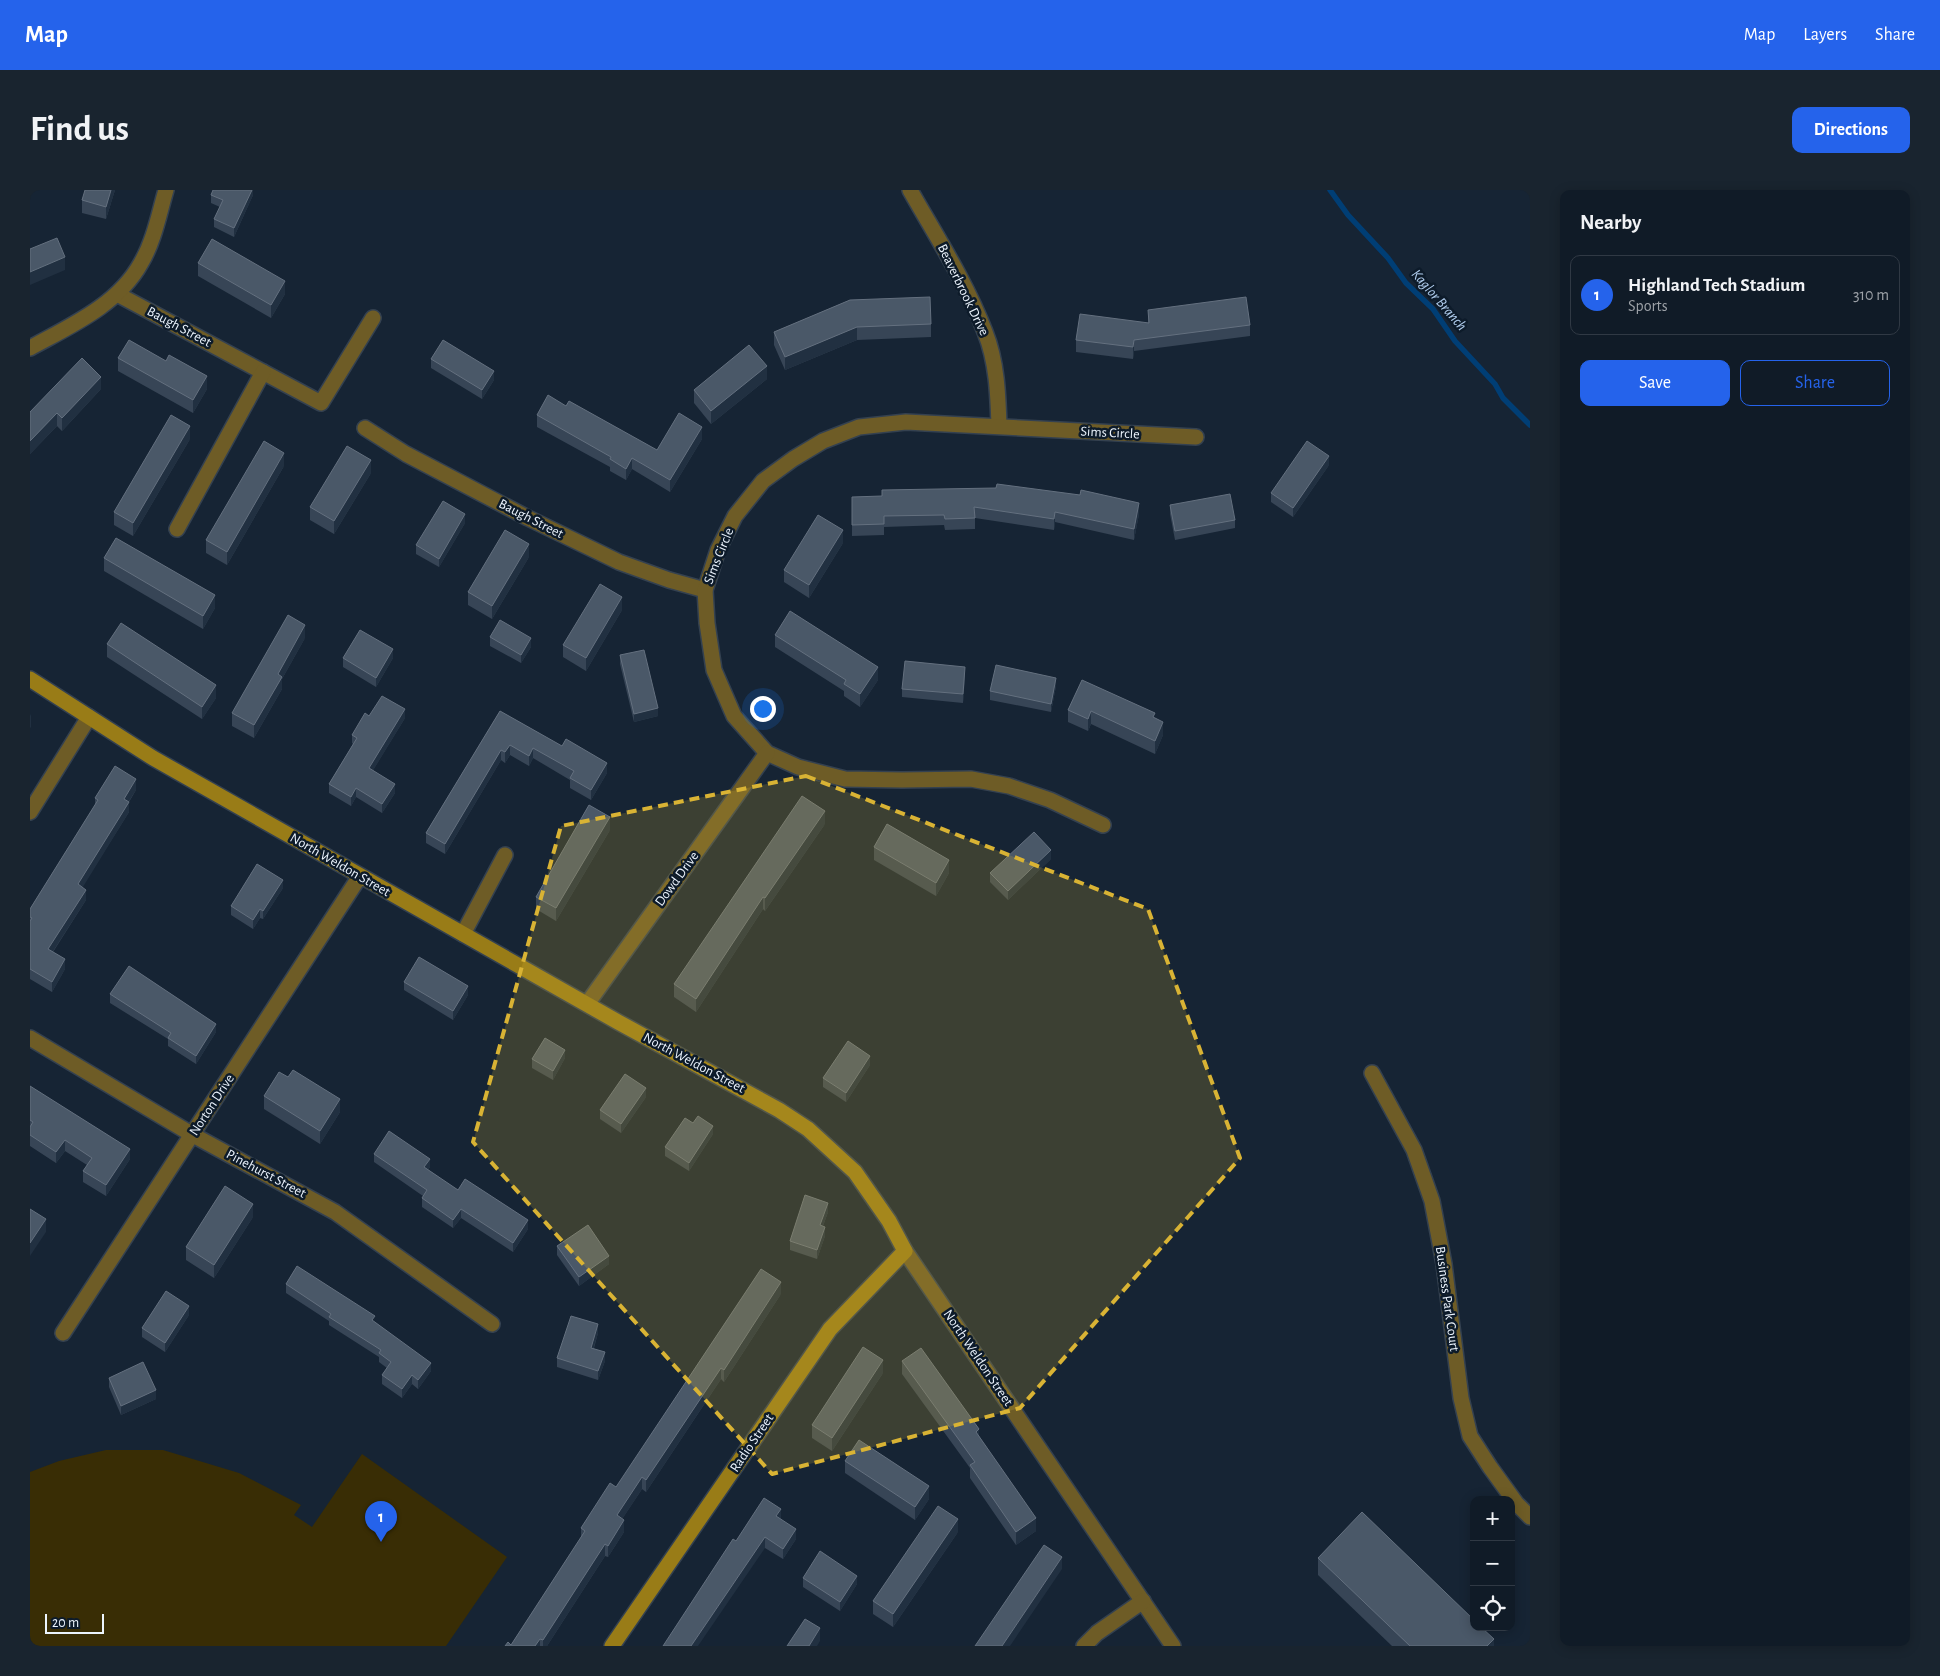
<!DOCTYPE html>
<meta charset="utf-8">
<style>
body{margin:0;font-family:"Alegreya Sans",sans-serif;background:#19242f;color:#f1f3f6}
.controls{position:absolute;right:15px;bottom:15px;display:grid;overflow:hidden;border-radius:10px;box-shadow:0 2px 12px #0003}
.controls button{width:45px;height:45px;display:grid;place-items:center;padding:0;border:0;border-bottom:1px solid #303944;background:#101b27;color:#f1f3f6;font:25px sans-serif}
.scale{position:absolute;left:15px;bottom:12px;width:59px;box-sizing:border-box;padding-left:5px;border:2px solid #ecf4fd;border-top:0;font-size:14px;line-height:18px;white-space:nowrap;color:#ecf4fd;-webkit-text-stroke:4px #0d1b2a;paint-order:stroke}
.you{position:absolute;left:732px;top:518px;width:18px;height:18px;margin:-12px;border:4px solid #fff;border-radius:50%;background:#1a73e8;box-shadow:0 0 0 8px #1a73e833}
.badge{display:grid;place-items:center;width:32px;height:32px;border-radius:50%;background:#2563eb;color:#fff;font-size:16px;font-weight:700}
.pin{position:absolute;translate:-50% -41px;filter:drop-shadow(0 1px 2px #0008)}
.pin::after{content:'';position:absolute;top:26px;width:18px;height:15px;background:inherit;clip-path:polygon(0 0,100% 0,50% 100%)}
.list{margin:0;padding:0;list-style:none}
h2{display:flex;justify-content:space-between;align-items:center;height:65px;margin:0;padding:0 20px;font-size:21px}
h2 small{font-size:16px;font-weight:400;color:#9ca1a7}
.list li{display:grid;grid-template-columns:32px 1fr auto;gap:15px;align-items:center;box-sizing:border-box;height:80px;margin:0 10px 10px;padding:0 10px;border:1px solid #303944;border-radius:10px}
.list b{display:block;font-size:19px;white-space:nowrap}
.list p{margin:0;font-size:16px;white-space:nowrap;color:#9ca1a7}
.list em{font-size:16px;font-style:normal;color:#9ca1a7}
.actions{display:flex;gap:10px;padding:15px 20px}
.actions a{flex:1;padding:11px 0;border:1px solid #2563eb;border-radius:10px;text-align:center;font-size:18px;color:#2563eb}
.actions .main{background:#2563eb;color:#fff}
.icon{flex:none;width:28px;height:28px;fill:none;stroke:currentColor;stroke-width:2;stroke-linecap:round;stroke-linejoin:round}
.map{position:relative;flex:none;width:1500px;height:1456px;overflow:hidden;border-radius:10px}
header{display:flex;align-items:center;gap:30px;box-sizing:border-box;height:70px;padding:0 25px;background:#2563eb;color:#fff}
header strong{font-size:24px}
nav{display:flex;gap:28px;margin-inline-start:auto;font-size:18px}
.intro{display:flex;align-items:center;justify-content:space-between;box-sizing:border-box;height:120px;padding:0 30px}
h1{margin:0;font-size:35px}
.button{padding:12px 22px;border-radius:10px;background:#2563eb;color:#fff;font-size:18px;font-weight:700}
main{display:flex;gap:30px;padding:0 30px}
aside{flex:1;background:#101b27;border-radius:10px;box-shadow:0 2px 12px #0003}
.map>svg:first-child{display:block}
.green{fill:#392d05}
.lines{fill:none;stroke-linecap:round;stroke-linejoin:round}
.stream{stroke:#003e75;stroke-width:5.5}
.street-casing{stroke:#344150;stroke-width:18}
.secondary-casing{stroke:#344150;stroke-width:18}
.street{stroke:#6e5c26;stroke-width:15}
.secondary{stroke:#997c17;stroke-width:15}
.wall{fill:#374556}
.shaded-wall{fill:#213041}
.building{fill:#4a5868;stroke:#64707f}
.marked{fill:#d9b334;fill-opacity:0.2;stroke:#d9b334;stroke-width:4;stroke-dasharray:10 6;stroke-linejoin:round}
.labels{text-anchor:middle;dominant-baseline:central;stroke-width:5;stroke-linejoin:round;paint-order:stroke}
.street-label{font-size:14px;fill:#ecf4fd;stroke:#0d1b2a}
.water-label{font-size:15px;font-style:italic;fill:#b1ceef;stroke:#0d1b2a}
</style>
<header>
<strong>Map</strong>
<nav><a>Map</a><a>Layers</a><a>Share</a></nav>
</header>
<div class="intro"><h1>Find us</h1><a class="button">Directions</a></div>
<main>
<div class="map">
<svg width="1500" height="1456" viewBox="0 0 1500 1456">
<rect width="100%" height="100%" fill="#162434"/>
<path class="green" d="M76,1260H133L209,1283L271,1315L264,1325L282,1337L332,1264L477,1367L416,1456H0V1282L29,1271Z"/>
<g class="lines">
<path class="stream" d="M1300,0L1318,25L1358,68L1376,93L1403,119L1425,151L1465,194L1473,208L1500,235"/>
<g class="street-casing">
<g id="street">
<path d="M880,0C906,46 936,92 955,142C967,172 968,205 969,236"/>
<path d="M87,104L291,213L343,128"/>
<path d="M0,158C40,136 88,115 111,73C124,51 129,24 136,0"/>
<path d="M335,238L376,264L498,328L589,372L639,390L675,400"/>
<path d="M147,339L233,182"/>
<path d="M0,622L59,527"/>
<path d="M1073,635L1020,610L979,596L941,589L872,590L815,589L768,577L737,563L704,526L684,480L677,433L675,400L688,360L705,326L733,291L763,269L793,251L829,237L876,232L1166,247"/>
<path d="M433,744L475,665"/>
<path d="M557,814L737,563"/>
<path d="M0,848L163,945L305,1022L462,1134"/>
<path d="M1342,883L1384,960L1402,1011L1414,1074L1431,1208L1440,1246L1460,1277L1486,1313L1500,1327"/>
<path d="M875,1061L1143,1456"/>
<path d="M33,1143L330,686"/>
<path d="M1054,1456L1067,1443L1113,1411"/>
</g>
</g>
<g class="secondary-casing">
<path id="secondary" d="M0,489L123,568L588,832L749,920L778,939L825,982L859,1031L875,1061L800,1139L582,1456"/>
</g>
<use href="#street" class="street"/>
<use href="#secondary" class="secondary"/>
</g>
<g class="wall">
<path d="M85,0L76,29L52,23V10Z"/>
<path d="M223,0V5L204,47L184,37V29L190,17L181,13V5Z"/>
<path d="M168,73L255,104L241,128L168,86Z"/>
<path d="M820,110L901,134V147L827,150L755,180L744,155V142Z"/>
<path d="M1118,120L1220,135V146L1104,161L1103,169L1046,162V150L1118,133Z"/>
<path d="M88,168L136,171L177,199L163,223L88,181Z"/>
<path d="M401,169L464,190L452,209L401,178Z"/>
<path d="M737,189L681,234L664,213V200Z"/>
<path d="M71,199L32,241L27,236L0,264V222Z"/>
<path d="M536,216L627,260L672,249L640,302L602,279L596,290L580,281V277L507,237V225Z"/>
<path d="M160,249L103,346L84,335V322Z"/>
<path d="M1299,275L1263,327L1241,312V303Z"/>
<path d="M254,276L197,375L176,363V350Z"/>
<path d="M341,283L304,344L280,330V317Z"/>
<path d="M822,307L1109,324L1104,350L1025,332L1024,340L945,328V339L915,340L914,335L854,337V345L822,346Z"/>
<path d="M1140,315L1205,330V338L1145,350L1140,324Z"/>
<path d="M435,333L409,377L386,364V355Z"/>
<path d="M813,353L779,408L754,392V380Z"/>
<path d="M499,367L462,429L438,415V402Z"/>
<path d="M74,368L185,418L173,439L74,381Z"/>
<path d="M592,420L556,481L533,467V455Z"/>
<path d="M745,445L848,490L830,517L814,506V501L745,457Z"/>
<path d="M460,447L501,457L491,473L460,456Z"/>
<path d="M275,448L252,489V499L224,548L202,536V523Z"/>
<path d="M77,454L186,508L172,529L77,467Z"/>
<path d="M590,465L628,526L604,532L590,474Z"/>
<path d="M313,468H363L346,497L313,477Z"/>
<path d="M935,486L933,513L872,507V499Z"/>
<path d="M1052,490L1133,545L1125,564L1061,534L1058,541L1038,532V520Z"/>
<path d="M1026,496L1021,522L960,510V501Z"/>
<path d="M470,521L577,583L561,610L540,598V590L503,568L499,576L480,565L475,573L471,570L415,664L396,653V643Z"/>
<path d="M375,528L343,580L365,603L352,623L326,607L321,616L299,603V594L323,554L322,553V545Z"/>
<path d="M106,600L99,612V622L52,697L56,710L23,762L35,779L22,802L0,789V719L65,615V608Z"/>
<path d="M795,634L735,721L733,719L666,822L644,807V794Z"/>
<path d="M580,640L526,731L506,719V707Z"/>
<path d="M844,657L919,683L906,706L844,670Z"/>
<path d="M1021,669L978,710L960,692V683Z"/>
<path d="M253,698L233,729L230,728L223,739L201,725V716Z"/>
<path d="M374,792L438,805L423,830L374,800Z"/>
<path d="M80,804L186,842L166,874L138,856V849L80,813Z"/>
<path d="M535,868L523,890L502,878V869Z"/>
<path d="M840,875L816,912L793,897V888Z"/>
<path d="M258,887L310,922L290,954L234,919V906Z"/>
<path d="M0,896L100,969L76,1006L53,992V981L57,975L35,961L26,973L0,956Z"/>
<path d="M616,907L591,943L570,929V920Z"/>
<path d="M683,944L659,981L635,966V957Z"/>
<path d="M344,964L400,977L398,980L428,1000L498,1039L483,1062L431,1028L423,1038L392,1017V1008L393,1006L344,972Z"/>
<path d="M798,1022L793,1036L795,1046L787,1069L760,1060V1051Z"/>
<path d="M223,1027L184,1088L156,1070V1057Z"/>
<path d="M527,1056L579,1074L549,1096L527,1065Z"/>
<path d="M256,1094L345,1132L401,1181L388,1199L382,1194L372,1208L352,1194V1185L357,1178L349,1172V1167L299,1135V1131L256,1103Z"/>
<path d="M751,1104L694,1192L691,1189L616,1302L612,1299L592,1329L594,1342L578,1367L575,1366L517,1456H475L481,1455L551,1348V1338Z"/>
<path d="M159,1125L135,1162L112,1147V1138Z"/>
<path d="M568,1143L564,1158L575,1171L568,1190L527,1177V1168Z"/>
<path d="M872,1171L949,1246L1006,1341L986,1355L940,1288V1278L872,1184Z"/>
<path d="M853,1183L802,1261L782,1248V1235Z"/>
<path d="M79,1188L126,1209L91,1225L79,1197Z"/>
<path d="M815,1271L899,1309L885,1330L815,1283Z"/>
<path d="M751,1329L766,1349L753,1369L735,1358L706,1351Z"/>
<path d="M928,1342L863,1437L843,1424V1411Z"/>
<path d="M1288,1368L1464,1456H1362L1288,1385Z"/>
<path d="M773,1388L827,1394L810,1421L773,1397Z"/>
</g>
<g class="shaded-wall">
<path d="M81,0H85L76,29V17Z"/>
<path d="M222,0H223V5L204,47V38Z"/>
<path d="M35,67V80L0,95V82Z"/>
<path d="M255,91V104L241,128V115Z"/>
<path d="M827,137V150L755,180V167Z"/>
<path d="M1104,150V161L1103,169V157Z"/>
<path d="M737,176V189L681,234V221Z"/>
<path d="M464,181V190L452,209V200Z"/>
<path d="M177,186V199L163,223V210Z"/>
<path d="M71,187V199L32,241V228Z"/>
<path d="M27,223V236L0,264V251Z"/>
<path d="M160,236V249L103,346V333Z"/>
<path d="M672,237V249L640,302V290Z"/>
<path d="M254,263V276L197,375V362Z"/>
<path d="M1299,266V275L1263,327V318Z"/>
<path d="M602,268V279L596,290V279Z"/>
<path d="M341,270V283L304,344V331Z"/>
<path d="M1109,313V324L1104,350V339Z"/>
<path d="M1025,322V332L1024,340V329Z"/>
<path d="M435,324V333L409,377V369Z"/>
<path d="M813,340V353L779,408V395Z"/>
<path d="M499,354V367L462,429V416Z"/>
<path d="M185,405V418L173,439V426Z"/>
<path d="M592,407V420L556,481V468Z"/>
<path d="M275,435V448L252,489V499L224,548V535L248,484Z"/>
<path d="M501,448V457L491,473V465Z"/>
<path d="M363,459V468L346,497V488Z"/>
<path d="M848,477V490L830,517V504Z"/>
<path d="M935,477V486L933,513V504Z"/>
<path d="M1026,488V496L1021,522V514Z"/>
<path d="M186,495V508L172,529V517Z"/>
<path d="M628,518V526L604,532V524Z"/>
<path d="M375,519V528L339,587V578Z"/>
<path d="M1061,521V534L1058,541V529Z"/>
<path d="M1,524V537L0,538V526Z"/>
<path d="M1133,532V545L1125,564V551Z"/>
<path d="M480,555V565L475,573V562Z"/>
<path d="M503,558V568L499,576V566Z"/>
<path d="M471,560V570L415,664V654Z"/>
<path d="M577,573V583L561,610V600Z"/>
<path d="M106,589V600L94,619V609Z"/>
<path d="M365,594V603L352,623V614Z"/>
<path d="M326,598V607L321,616V607Z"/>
<path d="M99,612V622L48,705V694Z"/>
<path d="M795,621V634L735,721V708Z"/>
<path d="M580,627V640L526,731V718Z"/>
<path d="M1021,660V669L978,710V701Z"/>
<path d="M919,670V683L906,706V693Z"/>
<path d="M253,690V698L233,729V721Z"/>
<path d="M56,700V710L18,769V759Z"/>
<path d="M733,707V719L666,822V809Z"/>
<path d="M230,719V728L223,739V730Z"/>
<path d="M35,769V779L22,802V792Z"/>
<path d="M438,796V805L423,830V821Z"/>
<path d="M186,834V842L166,874V866Z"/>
<path d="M535,860V868L523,890V881Z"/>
<path d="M840,866V875L816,912V903Z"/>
<path d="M616,898V907L591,943V934Z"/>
<path d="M310,909V922L290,954V941Z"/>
<path d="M683,936V944L659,981V973Z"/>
<path d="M35,950V961L26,973V962Z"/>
<path d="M100,959V969L76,1006V995Z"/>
<path d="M400,969V977L394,985V977Z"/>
<path d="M798,1013V1022L790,1044V1035Z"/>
<path d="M223,1014V1027L184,1088V1075Z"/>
<path d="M431,1019V1028L423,1038V1030Z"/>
<path d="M16,1029V1042L0,1066V1053Z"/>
<path d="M498,1030V1039L483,1062V1053Z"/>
<path d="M795,1037V1046L787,1069V1060Z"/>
<path d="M579,1066V1074L549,1096V1087Z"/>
<path d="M751,1092V1104L694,1192V1180Z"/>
<path d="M159,1116V1125L135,1162V1153Z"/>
<path d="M568,1134V1143L561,1166V1158Z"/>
<path d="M575,1162V1171L568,1190V1181Z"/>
<path d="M853,1170V1183L802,1261V1248Z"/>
<path d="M401,1173V1181L388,1199V1190Z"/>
<path d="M691,1178V1189L616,1302V1290Z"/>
<path d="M382,1185V1194L372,1208V1199Z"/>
<path d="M126,1200V1209L91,1225V1216Z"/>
<path d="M949,1239V1252L946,1242Z"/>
<path d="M612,1287V1299L587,1337V1325Z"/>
<path d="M899,1296V1309L885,1330V1317Z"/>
<path d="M751,1319V1330L746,1326Z"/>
<path d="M1006,1328V1341L986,1355V1342Z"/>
<path d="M928,1329V1342L863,1437V1424Z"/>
<path d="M594,1330V1342L578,1367V1356Z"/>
<path d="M766,1339V1349L753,1369V1359Z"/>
<path d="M735,1347V1358L668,1456H661Z"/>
<path d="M575,1354V1366L517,1456H513V1450Z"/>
<path d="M1032,1367V1379L980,1456H972Z"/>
<path d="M827,1386V1394L810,1421V1412Z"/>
<path d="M790,1438V1451L787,1456H779Z"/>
<path d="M510,1449V1456H505Z"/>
<path d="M1464,1449V1456H1457Z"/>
</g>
<g class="building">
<path d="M55,0H81L76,17L52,10Z"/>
<path d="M183,0H222L204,38L184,29L193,10L181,5Z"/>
<path d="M27,48L35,67L0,82V59Z"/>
<path d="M182,49L255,91L241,115L168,73Z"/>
<path d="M900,107L901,134L827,137L755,167L744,142L820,110Z"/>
<path d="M1216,107L1220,135L1104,150L1103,157L1046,150L1050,124L1119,133L1118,120Z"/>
<path d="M99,150L136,171L139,165L177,186L163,210L88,168Z"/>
<path d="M413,150L464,181L452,200L401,169Z"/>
<path d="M719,155L737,176L681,221L664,200Z"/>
<path d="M52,168L71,187L32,228L27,223L0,251V222Z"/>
<path d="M518,205L536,216L539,211L627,260L649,223L672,237L640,290L602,268L596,279L580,269L581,267L507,225Z"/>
<path d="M141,225L160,236L103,333L84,322Z"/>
<path d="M234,251L254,263L197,362L176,350Z"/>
<path d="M1277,251L1299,266L1263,318L1241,303Z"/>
<path d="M317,256L341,270L304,331L280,317Z"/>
<path d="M967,294L1050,305L1051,300L1109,313L1104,339L1025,322L1024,329L944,317L945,328L915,329L914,325L854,326V334L822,335V307L852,306V300L966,298Z"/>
<path d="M1200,304L1205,330L1145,341L1140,315Z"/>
<path d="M413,311L435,324L409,369L386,355Z"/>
<path d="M788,325L813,340L779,395L754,380Z"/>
<path d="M475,340L499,354L462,416L438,402Z"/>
<path d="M86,348L185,405L173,426L74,368Z"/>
<path d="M570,394L592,407L556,468L533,455Z"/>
<path d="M760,421L848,477L830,504L814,494L816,490L745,445Z"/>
<path d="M258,425L275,435L248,484L252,487L224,535L202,523Z"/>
<path d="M470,430L501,448L491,465L460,447Z"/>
<path d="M91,433L186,495L172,517L77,454Z"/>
<path d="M330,440L363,459L346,488L313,468Z"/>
<path d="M614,460L628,518L604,524L590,465Z"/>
<path d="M875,471L935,477L933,504L872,499Z"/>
<path d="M966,475L1026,488L1021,514L960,501Z"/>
<path d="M1052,490L1125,523L1123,527L1133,532L1125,551L1061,521L1058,529L1038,520Z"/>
<path d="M352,506L375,519L339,578L365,594L352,614L326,598L321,607L299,594L327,548L322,545L335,523L339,526Z"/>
<path d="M470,521L532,556L536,549L577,573L561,600L540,588L544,581L503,558L499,566L480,555L475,562L471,560L415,654L396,643Z"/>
<path d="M85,576L106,589L94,609L99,612L48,694L56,700L18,759L35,769L22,792L0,779V731L2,728L0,727V719L68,610L65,608Z"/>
<path d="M772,606L795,621L735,708L733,707L666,809L644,794Z"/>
<path d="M559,615L580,627L526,718L506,707Z"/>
<path d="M857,634L919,670L906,693L844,657Z"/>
<path d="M1004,642L1021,660L978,701L960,683Z"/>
<path d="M227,674L253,690L233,721L230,719L223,730L201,716Z"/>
<path d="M389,767L438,796L423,821L374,792Z"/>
<path d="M99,776L186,834L166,866L138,848L141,843L80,804Z"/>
<path d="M515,848L535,860L523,881L502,869Z"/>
<path d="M818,851L840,866L816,903L793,888Z"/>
<path d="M263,880L310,909L290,941L234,906L249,882L258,887Z"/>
<path d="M595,884L616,898L591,934L570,920Z"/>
<path d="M0,896L100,959L76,995L53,981L62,968L35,950L26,962L0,945V937L3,932L0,930Z"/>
<path d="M668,926L683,936L659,973L635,957L655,928L663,933Z"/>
<path d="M359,941L400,969L394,977L428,1000L435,989L498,1030L483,1053L431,1019L423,1030L392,1008L397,1000L344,964Z"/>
<path d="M195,996L223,1014L184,1075L156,1057Z"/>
<path d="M775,1005L798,1013L790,1035L795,1037L787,1060L760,1051Z"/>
<path d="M0,1019L16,1029L0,1053Z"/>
<path d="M558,1035L579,1066L549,1087L527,1056Z"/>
<path d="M267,1076L345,1126L342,1130L401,1173L388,1190L382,1185L372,1199L352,1185L361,1172L349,1163L351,1160L299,1127L301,1124L256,1094Z"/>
<path d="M731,1079L751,1092L694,1180L691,1178L616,1290L612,1287L587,1325L594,1330L578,1356L575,1354L513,1450L510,1449L505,1456H475L478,1452L481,1455L555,1341L551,1338L580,1293L586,1297Z"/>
<path d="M136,1101L159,1116L135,1153L112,1138Z"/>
<path d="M541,1126L568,1134L561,1158L575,1162L568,1181L527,1168Z"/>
<path d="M833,1157L853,1170L802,1248L782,1235Z"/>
<path d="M891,1158L949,1239L946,1242L1006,1328L986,1342L940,1275L945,1272L872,1171Z"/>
<path d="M113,1172L126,1200L91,1216L79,1188Z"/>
<path d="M829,1250L899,1296L885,1317L815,1271Z"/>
<path d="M734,1308L751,1319L746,1326L766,1339L753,1359L735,1347L661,1456H633L703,1349L706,1351Z"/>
<path d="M908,1316L928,1329L863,1424L843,1411Z"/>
<path d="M1332,1322L1444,1430V1437H1451L1464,1449L1457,1456H1380L1288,1368Z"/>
<path d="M1014,1355L1032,1367L972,1456H945Z"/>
<path d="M790,1361L827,1386L810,1412L773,1388Z"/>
<path d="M775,1429L790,1438L779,1456H757Z"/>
</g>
<path class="marked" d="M776,586L1118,719L1210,968L990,1218L742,1284L443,952L531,636Z"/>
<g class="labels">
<g class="street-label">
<text transform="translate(933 100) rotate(64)">Beaverbrook Drive</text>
<text transform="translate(149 137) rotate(28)">Baugh Street</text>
<text transform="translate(1080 243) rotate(3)">Sims Circle</text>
<text transform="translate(501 329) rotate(27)">Baugh Street</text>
<text transform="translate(689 366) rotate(-68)">Sims Circle</text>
<text transform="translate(310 675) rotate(30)">North Weldon Street</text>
<text transform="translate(647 689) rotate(-54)">Dowd Drive</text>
<text transform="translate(664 873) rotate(28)">North Weldon Street</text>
<text transform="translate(182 915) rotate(-57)">Norton Drive</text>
<text transform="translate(236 984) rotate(28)">Pinehurst Street</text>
<text transform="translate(1417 1109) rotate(82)">Business Park Court</text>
<text transform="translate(948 1168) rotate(56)">North Weldon Street</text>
<text transform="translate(722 1253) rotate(-56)">Radio Street</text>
</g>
<g class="water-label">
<text transform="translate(1409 110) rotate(49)">Kaglor Branch</text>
</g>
</g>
</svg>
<div class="controls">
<button>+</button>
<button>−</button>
<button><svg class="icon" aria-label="locate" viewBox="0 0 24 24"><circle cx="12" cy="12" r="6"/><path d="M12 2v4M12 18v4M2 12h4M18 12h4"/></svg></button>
</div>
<div class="scale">20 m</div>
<div class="you"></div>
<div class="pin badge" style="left:351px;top:1352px">1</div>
</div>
<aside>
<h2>Nearby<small></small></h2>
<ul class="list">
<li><span class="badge">1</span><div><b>Highland Tech Stadium</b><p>Sports</p></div><em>310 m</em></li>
</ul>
<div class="actions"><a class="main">Save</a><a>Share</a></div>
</aside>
</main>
